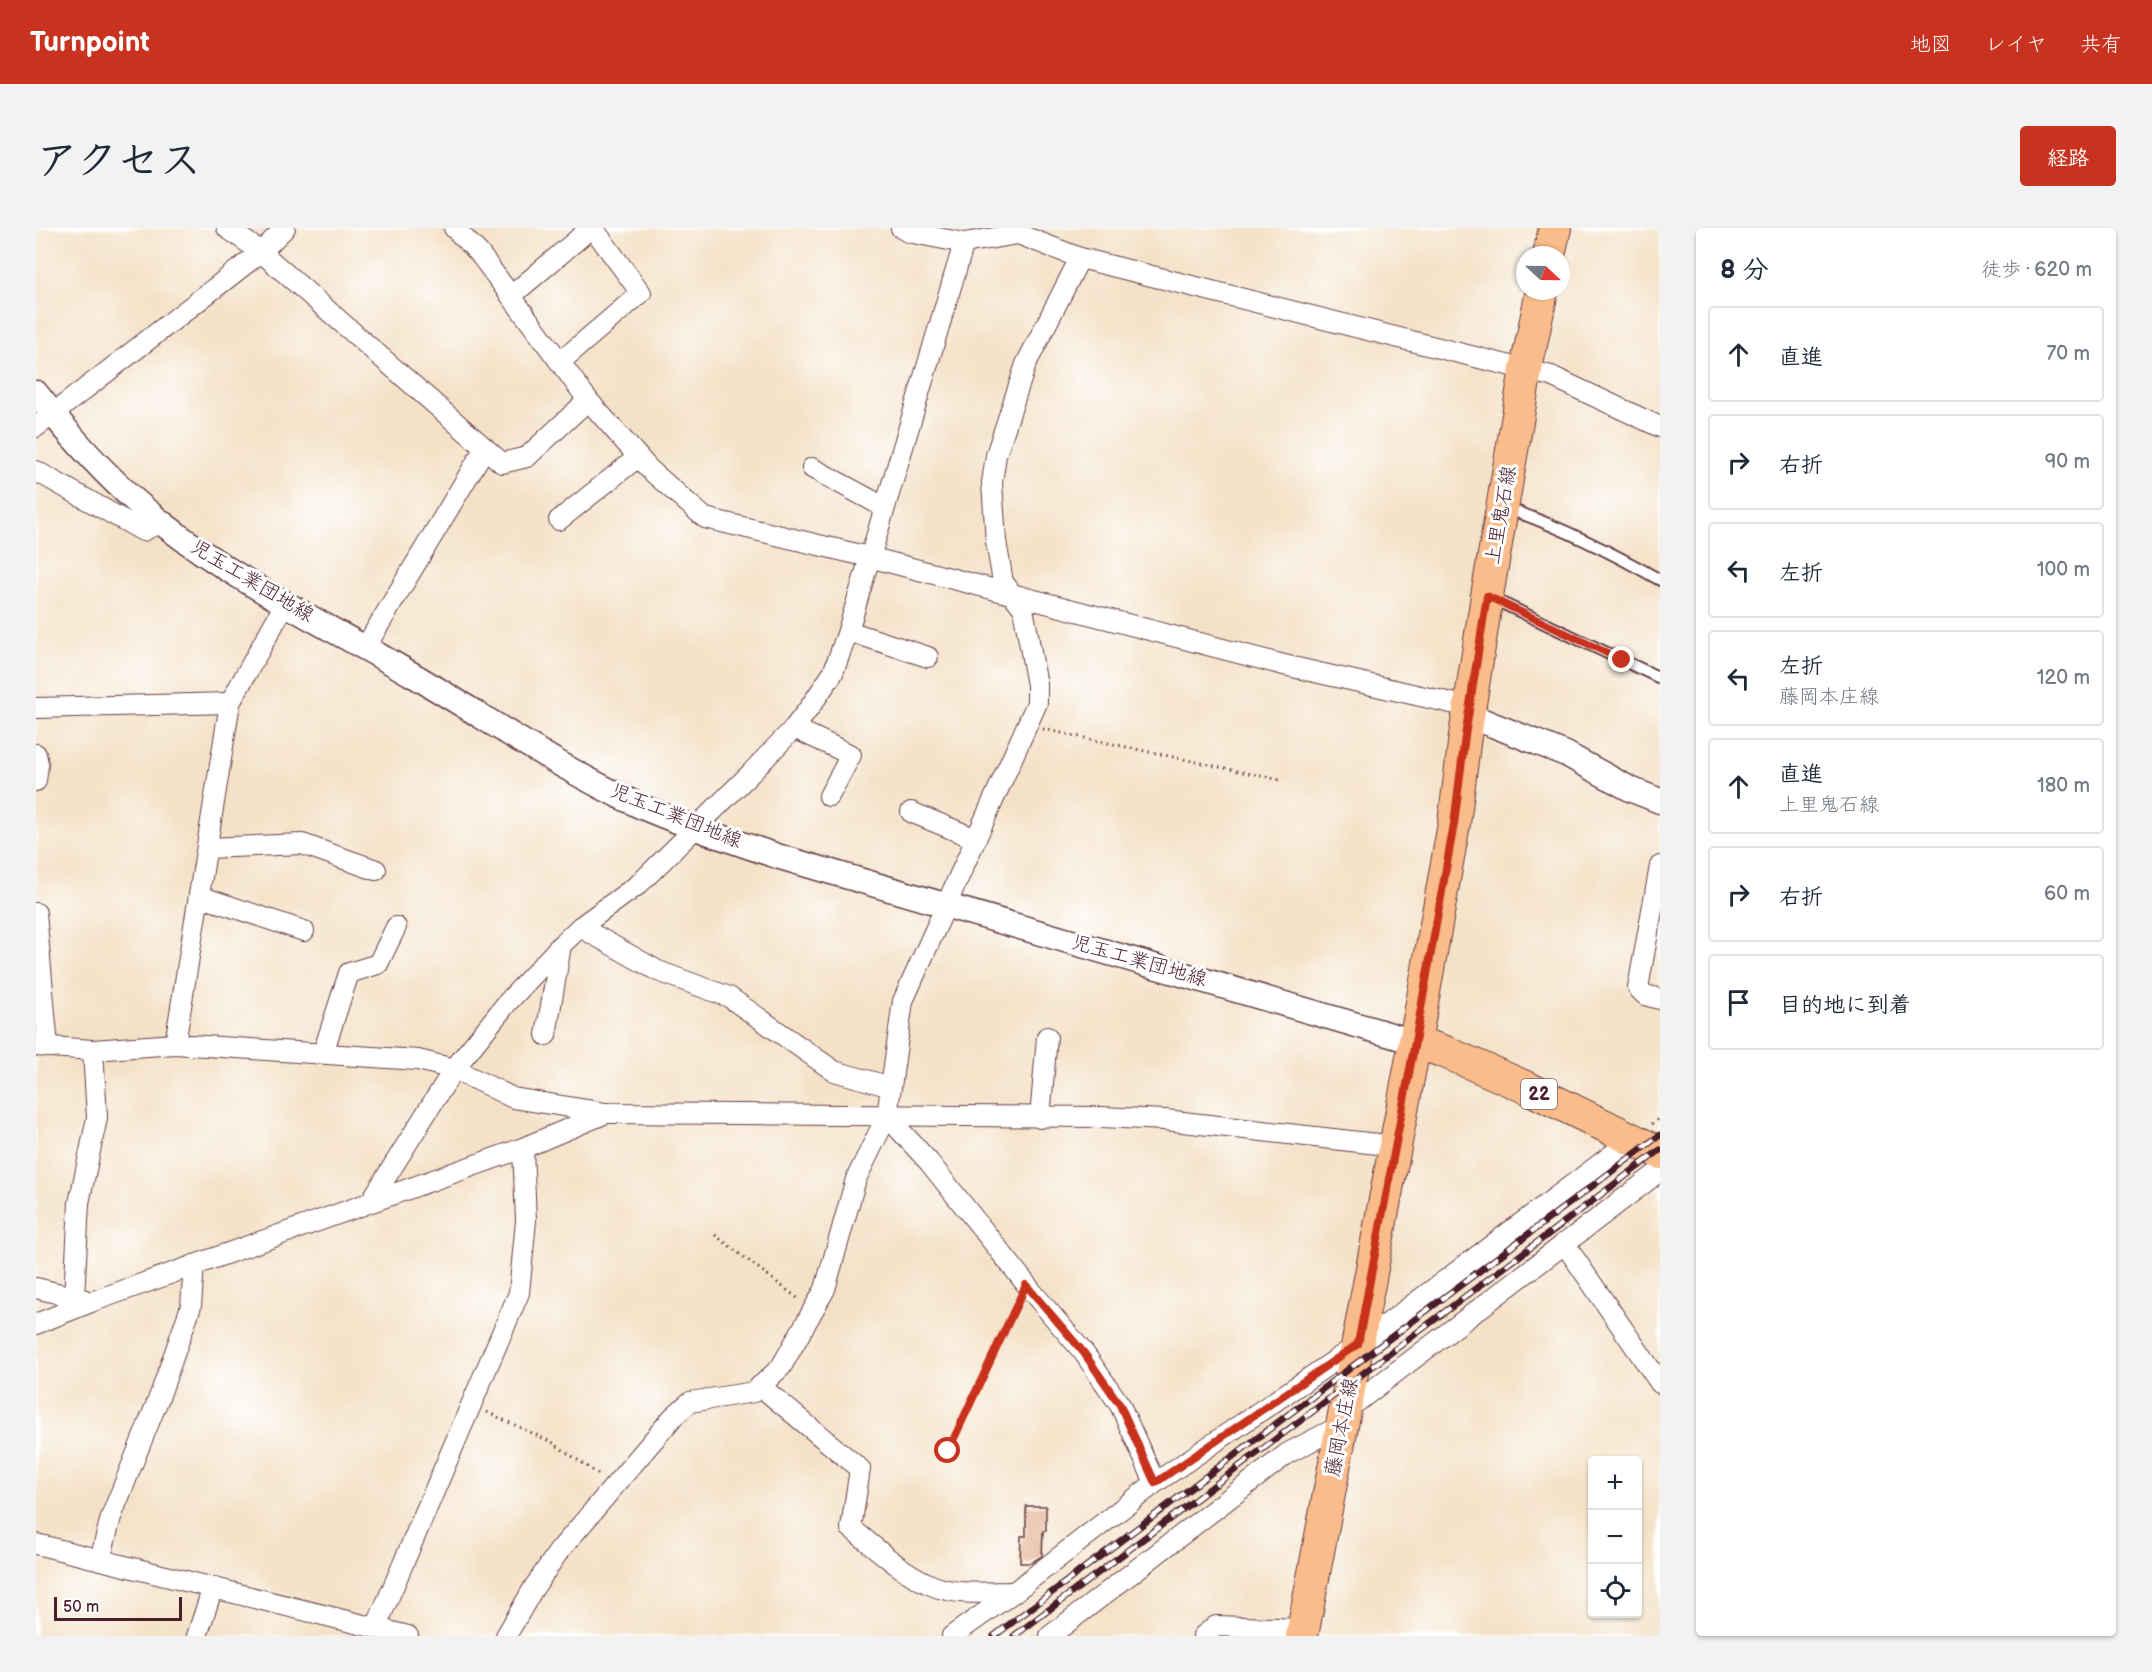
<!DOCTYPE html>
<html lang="ja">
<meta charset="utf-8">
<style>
body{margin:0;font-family:"Balsamiq Sans","Klee One",sans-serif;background:#f2f2f3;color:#1f2937}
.controls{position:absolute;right:18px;bottom:18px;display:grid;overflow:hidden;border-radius:6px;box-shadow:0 2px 4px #0004}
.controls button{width:54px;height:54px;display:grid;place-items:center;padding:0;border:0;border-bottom:2px solid #e0e1e3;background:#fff;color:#1f2937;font:30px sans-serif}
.compass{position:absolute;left:1480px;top:18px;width:54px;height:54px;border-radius:50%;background:#fff;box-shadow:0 2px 4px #0004;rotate:112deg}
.scale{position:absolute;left:18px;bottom:15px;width:128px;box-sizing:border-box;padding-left:6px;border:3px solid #4a1f2b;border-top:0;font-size:16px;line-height:21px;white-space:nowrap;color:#4a1f2b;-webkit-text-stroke:4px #fff;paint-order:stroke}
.stop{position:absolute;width:18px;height:18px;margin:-14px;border:4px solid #c8321e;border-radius:50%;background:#fff}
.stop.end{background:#c8321e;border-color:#fff;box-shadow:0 2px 6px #0008}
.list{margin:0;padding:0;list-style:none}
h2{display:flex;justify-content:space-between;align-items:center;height:78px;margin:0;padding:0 24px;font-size:26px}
h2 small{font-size:20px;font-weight:400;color:#747a83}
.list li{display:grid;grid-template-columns:39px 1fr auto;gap:18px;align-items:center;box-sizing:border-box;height:96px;margin:0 12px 12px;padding:0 12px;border:2px solid #e0e1e3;border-radius:6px}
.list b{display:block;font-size:22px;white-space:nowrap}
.list p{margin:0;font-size:20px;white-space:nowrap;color:#747a83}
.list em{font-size:20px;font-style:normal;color:#747a83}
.icon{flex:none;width:33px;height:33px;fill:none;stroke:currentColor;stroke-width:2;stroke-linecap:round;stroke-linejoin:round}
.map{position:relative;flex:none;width:1624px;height:1408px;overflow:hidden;border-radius:6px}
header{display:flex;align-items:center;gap:36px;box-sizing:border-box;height:84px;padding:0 30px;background:#c8321e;color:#fff}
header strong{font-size:28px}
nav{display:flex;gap:33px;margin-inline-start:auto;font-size:21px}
.intro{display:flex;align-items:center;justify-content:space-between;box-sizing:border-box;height:144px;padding:0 36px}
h1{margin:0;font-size:42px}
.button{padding:15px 27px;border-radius:6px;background:#c8321e;color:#fff;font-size:21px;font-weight:700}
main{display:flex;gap:36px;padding:0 36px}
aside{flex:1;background:#fff;border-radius:6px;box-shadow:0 2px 4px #0004}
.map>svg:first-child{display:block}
.building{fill:#dc9c74}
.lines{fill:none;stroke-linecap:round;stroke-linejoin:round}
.service-casing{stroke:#643c43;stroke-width:14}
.minor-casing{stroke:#643c43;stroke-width:22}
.tertiary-casing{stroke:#643c43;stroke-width:27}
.primary-casing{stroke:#643c43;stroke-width:34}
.path{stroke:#643c43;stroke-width:3;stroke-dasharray:1.5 4.5;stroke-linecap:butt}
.service{stroke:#fff;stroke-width:10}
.minor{stroke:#fff;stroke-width:20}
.tertiary{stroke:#fff;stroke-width:24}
.primary{stroke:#f9bc8a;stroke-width:32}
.rail-casing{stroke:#4a1f2b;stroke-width:7}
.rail{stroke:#fff;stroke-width:4.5;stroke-dasharray:14;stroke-linecap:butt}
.route{stroke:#c8321e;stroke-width:8}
.labels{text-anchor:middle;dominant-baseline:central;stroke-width:6;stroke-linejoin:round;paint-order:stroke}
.shield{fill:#fff;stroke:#80626b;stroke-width:1.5}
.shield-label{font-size:18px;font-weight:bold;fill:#4a1f2b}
.street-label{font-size:20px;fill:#4a1f2b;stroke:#fff}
</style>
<header>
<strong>Turnpoint</strong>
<nav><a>地図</a><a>レイヤ</a><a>共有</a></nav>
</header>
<div class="intro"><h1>アクセス</h1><a class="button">経路</a></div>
<main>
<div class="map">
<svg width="1624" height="1408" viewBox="0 0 1624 1408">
<rect width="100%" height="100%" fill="#fff"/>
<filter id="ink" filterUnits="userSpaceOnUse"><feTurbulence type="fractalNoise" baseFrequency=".0167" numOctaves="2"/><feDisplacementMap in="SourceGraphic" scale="12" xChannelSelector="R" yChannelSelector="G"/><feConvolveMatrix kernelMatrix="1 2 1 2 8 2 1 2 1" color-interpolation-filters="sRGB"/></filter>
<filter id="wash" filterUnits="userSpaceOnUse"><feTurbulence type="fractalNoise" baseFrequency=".008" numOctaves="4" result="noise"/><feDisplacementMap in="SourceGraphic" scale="24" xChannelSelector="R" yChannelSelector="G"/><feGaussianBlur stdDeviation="1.35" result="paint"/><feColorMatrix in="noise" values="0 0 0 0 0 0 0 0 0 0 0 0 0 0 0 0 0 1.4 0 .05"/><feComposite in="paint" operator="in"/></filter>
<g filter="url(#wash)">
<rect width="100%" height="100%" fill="#f4e2c8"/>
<g id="blocks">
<path class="building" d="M990,1278H1010V1303H1007L1006,1328L995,1335H984L985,1308H990Z"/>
</g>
</g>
<g filter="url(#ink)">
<use href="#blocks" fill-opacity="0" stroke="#643c43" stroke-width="1.5"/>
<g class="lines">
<g class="service-casing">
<g id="service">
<path d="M1470,280C1523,298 1575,324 1624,352"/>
<path d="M1453,369L1624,450"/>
</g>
</g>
<g class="minor-casing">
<g id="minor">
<path d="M191,0L225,24L257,52L466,235L491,229L552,172"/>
<path d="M418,0L443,25L552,172L613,241L669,290L833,329L1248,437L1424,477L1432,487"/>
<path d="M865,0L872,4L928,15L982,6L1044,30L1515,148L1624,199"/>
<path d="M475,68L555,0"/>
<path d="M524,134L605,65L557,0"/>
<path d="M0,199L225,24L249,0"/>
<path d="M776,240L848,279"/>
<path d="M0,243L107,303L125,294"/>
<path d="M523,292L602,229"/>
<path d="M812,403L892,429"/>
<path d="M329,420L449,220"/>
<path d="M0,480L194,475"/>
<path d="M758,500L815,527L793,568"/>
<path d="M0,526L2,536L0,553"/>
<path d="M875,584L940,611"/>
<path d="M171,620L266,616L340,642"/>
<path d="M1624,638L1602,760L1609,767L1624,771"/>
<path d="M163,668L268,703"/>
<path d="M0,685L12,819"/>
<path d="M544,699L622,743L693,769L798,843L855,859"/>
<path d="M510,807L525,717"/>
<path d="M139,816L194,475L250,374"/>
<path d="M0,818L57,822L139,816L382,832L418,841L477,870L570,885L1065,889L1129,892L1359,918"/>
<path d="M287,825L313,745L342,736L360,699"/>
<path d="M851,888L893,934L998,1066L1048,1125L1084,1177L1119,1255"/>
<path d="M1004,890L1011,809"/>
<path d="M335,973L418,841L471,775L525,717L544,699L603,656L715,545L758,500L774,479L797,445L812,403L928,15"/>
<path d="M1528,1015L1624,1155"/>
<path d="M0,1060L49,1072"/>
<path d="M38,1070L43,975L61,890L57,822"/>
<path d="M0,1096L55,1074L487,920L570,885"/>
<path d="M724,1158L824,1241L815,1300C840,1320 865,1344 895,1357C920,1368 951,1364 978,1364"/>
<path d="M1309,1183L1624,943"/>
<path d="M0,1316L372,1408"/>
<path d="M64,1332L75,1289L124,1167L155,1078L158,1037"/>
<path d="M340,1399L483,1065L490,993L487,920"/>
<path d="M161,1408L177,1359"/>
<path d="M470,1408L497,1361L523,1323L637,1189L654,1174L718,1164L745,1139L789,1061L820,951L851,888L867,773L1001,475V457L987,380L967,354L960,313L956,255L960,227L990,136L1044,30"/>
<path d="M916,1408L978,1364L1119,1255L1339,1105L1597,911"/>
<path d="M1014,1408L1252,1225L1306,1197"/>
<path d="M1167,1408L1180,1398L1267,1401"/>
</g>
</g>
<g class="tertiary-casing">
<g id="tertiary">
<path d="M0,165C37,212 78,258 126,295C202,355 293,398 377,447C452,491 525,541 604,578C649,598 697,613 744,629L1379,814"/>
<path d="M1432,487L1530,526L1594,561L1624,573"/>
</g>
</g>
<g class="primary-casing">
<g id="primary">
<path d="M1513,27L1519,0"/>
<path d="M1379,814L1409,824L1494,861L1624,925"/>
<path d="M1266,1408L1379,814L1418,596L1429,508L1451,368L1490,141L1506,63"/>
</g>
</g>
<g class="path">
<path d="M1007,501L1244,552"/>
<path d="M1616,896L1624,890"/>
<path d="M679,1007L764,1072"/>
<path d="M451,1184L517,1215L565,1248"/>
<path d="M912,1223L982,1075"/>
</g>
<use href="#service" class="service"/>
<use href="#minor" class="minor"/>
<use href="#tertiary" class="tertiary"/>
<use href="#primary" class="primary"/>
<g class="rail-casing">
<g id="rail">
<path d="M958,1408L1624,907"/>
<path d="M978,1408L1624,922"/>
</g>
</g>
<use href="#rail" class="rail"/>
</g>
</g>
<g class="lines" filter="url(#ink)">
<path class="route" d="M912,1223L990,1057L1048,1125L1084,1177L1119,1255L1322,1116L1379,814L1418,596L1429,508L1451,368L1586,432"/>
</g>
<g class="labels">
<rect class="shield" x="1485" y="851" width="36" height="30" rx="4.5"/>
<g class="shield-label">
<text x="1503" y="866">22</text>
</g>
<g class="street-label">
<text transform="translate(1465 287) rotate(-80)">上里鬼石線</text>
<text transform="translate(216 353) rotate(31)">児玉工業団地線</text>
<text transform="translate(640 588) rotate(22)">児玉工業団地線</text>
<text transform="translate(1103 733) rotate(16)">児玉工業団地線</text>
<text transform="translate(1306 1199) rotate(-79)">藤岡本庄線</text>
</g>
</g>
</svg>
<div class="controls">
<button>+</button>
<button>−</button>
<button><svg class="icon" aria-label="locate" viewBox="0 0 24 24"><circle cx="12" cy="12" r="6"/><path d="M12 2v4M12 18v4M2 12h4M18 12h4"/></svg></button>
</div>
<svg class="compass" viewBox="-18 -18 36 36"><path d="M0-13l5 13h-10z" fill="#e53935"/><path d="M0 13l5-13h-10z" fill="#747a83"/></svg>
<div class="scale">50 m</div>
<div class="stop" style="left:912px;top:1223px"></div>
<div class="stop end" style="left:1586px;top:432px"></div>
</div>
<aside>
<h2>8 分<small>徒歩 · 620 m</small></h2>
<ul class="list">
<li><svg class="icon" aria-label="ahead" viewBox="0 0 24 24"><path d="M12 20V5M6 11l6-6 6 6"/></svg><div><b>直進</b></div><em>70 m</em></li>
<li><svg class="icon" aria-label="right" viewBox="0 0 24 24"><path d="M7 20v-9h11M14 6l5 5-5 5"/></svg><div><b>右折</b></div><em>90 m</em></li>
<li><svg class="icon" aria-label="left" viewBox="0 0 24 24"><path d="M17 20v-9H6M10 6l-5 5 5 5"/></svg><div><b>左折</b></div><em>100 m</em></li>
<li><svg class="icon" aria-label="left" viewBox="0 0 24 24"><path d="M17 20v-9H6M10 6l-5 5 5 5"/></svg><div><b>左折</b><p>藤岡本庄線</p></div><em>120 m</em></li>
<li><svg class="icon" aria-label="ahead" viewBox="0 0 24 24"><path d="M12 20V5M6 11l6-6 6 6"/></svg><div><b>直進</b><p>上里鬼石線</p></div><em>180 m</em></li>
<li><svg class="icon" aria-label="right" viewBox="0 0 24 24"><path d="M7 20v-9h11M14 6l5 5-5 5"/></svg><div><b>右折</b></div><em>60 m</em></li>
<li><svg class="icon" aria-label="arrive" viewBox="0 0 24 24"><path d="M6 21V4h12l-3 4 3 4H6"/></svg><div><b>目的地に到着</b></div></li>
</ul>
</aside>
</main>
